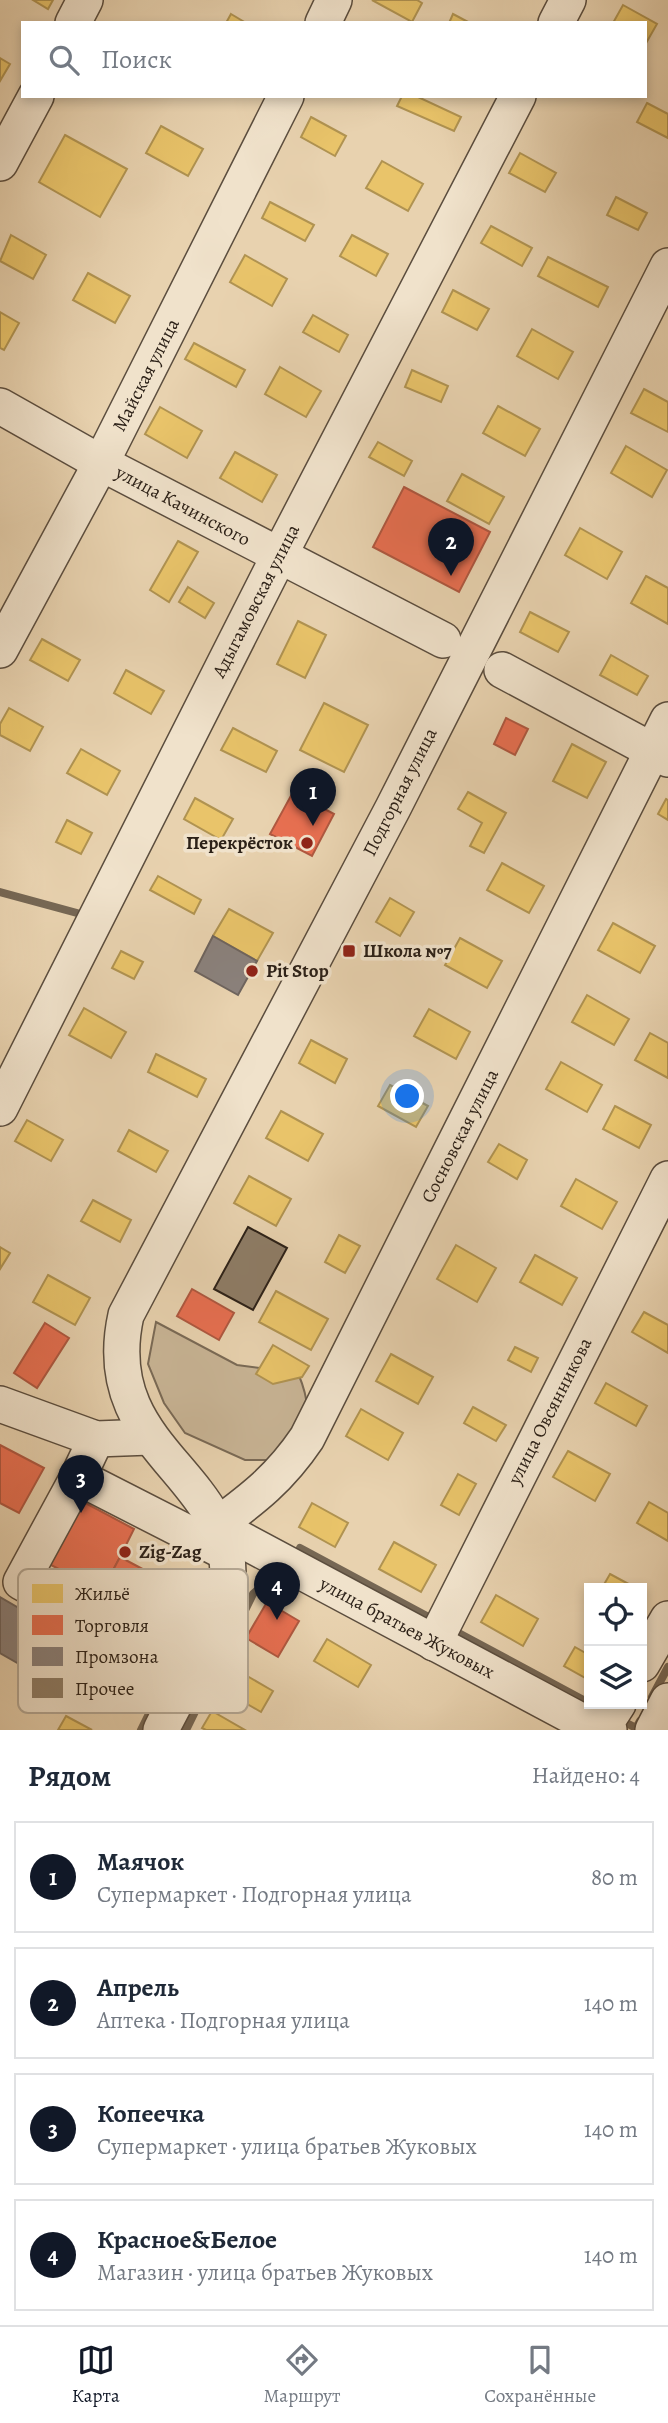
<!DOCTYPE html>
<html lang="ru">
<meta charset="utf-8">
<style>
body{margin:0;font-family:Alegreya,serif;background:#f6f6f7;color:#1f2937}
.controls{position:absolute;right:21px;bottom:21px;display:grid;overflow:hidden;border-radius:0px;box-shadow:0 4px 10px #0003}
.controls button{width:63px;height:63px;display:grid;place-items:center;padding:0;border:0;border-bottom:2px solid #e0e1e3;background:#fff;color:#1f2937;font:35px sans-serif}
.you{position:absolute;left:408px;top:1097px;width:24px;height:24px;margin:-18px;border:5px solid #fff;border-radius:50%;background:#1a73e8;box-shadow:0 0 0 10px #1a73e833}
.badge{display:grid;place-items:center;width:46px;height:46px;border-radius:50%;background:#111827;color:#fff;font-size:23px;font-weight:700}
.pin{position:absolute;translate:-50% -58px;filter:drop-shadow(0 2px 4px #0008)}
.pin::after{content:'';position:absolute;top:37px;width:24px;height:21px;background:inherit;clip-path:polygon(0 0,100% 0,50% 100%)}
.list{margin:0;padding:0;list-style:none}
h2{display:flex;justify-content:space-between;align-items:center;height:91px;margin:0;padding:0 28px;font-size:30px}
h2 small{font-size:23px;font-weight:400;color:#747a83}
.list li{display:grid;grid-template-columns:46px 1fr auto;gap:21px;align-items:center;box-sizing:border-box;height:112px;margin:0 14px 14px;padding:0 14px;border:2px solid #e0e1e3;border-radius:0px}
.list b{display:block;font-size:26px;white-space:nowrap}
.list p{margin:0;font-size:23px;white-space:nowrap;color:#747a83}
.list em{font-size:23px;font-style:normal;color:#747a83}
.icon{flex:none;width:38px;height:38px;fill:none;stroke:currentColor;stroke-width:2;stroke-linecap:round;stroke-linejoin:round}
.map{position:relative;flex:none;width:668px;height:1730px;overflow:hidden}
.search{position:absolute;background:#fff;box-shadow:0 4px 10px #0003;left:21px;right:21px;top:21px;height:77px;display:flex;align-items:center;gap:18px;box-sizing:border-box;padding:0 24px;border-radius:0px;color:#747a83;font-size:26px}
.sheet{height:595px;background:#fff}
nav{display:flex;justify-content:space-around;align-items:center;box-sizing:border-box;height:98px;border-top:2px solid #e0e1e3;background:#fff;font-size:19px;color:#747a83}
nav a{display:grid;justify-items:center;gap:4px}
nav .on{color:#111827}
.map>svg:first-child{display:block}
.green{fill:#c8b495;stroke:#7a6a56;stroke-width:2}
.homes{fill:#e9c46a;stroke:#b09351;stroke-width:2}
.shops{fill:#e76f51;stroke:#af5840;stroke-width:2}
.industry{fill:#8a817c;stroke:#6e645e;stroke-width:2}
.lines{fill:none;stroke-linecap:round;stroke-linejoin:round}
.stream{stroke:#766754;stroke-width:8}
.building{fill:#8e7d67;stroke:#2c2118;stroke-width:2}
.minor-casing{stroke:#5b4d3e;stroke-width:38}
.minor{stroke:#f0e2cb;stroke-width:35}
.poi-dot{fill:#8f2418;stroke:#f0e2cb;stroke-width:2.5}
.labels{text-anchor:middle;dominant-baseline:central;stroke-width:7;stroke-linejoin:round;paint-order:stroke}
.street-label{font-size:19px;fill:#2c2118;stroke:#f0e2cb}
.poi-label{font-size:19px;font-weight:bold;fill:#2c2118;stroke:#f0e2cb;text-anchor:start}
.key{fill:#f0e2cb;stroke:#b5a895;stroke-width:2}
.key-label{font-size:19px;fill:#2c2118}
</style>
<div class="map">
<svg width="668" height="1730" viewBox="0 0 668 1730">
<rect width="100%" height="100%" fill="#e8d2af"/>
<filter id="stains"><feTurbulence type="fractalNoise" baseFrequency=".00286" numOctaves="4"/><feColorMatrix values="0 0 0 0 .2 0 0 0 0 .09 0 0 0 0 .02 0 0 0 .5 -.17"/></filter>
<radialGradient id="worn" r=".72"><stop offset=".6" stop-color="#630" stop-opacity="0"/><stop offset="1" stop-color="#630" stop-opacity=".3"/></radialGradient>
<path class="green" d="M156,1322L237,1365L298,1373C318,1421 303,1425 272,1460H245L185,1433L164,1403L148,1364Z"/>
<g class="homes">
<path d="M33,0H53L48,9Z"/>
<path d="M372,0H417L422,3L412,22Z"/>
<path d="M623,5L657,24L645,45V23H613Z"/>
<path d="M231,14L246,23H226Z"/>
<path d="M453,14L470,23H449Z"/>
<path d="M0,58L10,64L0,81Z"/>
<path d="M402,96H416L461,117L454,131L397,106Z"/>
<path d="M647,103L668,114V138L637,122Z"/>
<path d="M311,117L346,136L335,156L301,137Z"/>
<path d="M161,126L203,149L188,176L146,153Z"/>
<path d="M65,135L127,169L100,217L39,182Z"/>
<path d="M520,153L556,173L545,192L509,173Z"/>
<path d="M382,161L423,184L408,211L366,188Z"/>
<path d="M616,197L647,213L638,230L607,215Z"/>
<path d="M270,202L314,225L305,241L262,218Z"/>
<path d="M491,226L532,248L522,266L481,243Z"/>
<path d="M11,235L46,255L33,279L0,261Z"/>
<path d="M352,235L388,254L376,276L340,256Z"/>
<path d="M245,255L287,279L272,306L230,282Z"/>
<path d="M548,257L608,287L598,307L538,276Z"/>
<path d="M88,273L130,296L115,323L73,300Z"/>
<path d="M453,290L489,309L477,330L442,312Z"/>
<path d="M0,312L19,323L4,350L0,348Z"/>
<path d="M313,315L348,335L339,352L303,332Z"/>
<path d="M532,329L573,352L558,379L517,356Z"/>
<path d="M194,343L245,370L236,387L185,359Z"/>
<path d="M280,367L321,391L306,417L265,394Z"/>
<path d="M412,370L448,386L441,402L405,387Z"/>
<path d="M644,389L668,402V432L631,413Z"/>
<path d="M498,406L540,429L525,456L483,433Z"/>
<path d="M160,407L202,431L187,458L145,434Z"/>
<path d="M378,442L412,461L404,476L369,457Z"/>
<path d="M626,446L667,470L652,497L611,473Z"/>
<path d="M235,452L277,475L262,502L220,478Z"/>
<path d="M462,474L504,497L489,524L447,501Z"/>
<path d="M580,528L622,552L607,579L565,555Z"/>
<path d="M178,541L198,552L169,602L150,590Z"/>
<path d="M646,576L668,588V624L631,603Z"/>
<path d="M188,587L214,603L205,618L179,602Z"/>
<path d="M530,612L569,632L558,652L520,632Z"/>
<path d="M298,621L326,635L305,678L277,664Z"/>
<path d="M42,639L80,660L68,681L30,660Z"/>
<path d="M611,655L648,676L637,695L600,675Z"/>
<path d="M126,670L164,691L151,714L114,693Z"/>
<path d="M324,703L368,725L344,772L300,750Z"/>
<path d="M9,708L43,727L30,751L0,735V724Z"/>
<path d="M233,728L277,751L266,772L221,750Z"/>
<path d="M572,744L606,762L587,798L553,781Z"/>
<path d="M81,749L120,771L107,795L67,773Z"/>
<path d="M468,792L506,813L484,853L470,846L482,823L458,809Z"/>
<path d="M195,798L233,819L221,840L184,819Z"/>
<path d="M666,799L668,800V820L658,814Z"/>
<path d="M67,820L92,833L81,854L56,842Z"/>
<path d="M502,863L544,886L529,913L487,890Z"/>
<path d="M158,876L201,900L194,914L150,890Z"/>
<path d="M390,898L414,912L400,936L376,922Z"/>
<path d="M229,909L273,933L257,961L213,936Z"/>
<path d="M613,923L655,946L640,973L598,950Z"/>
<path d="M460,938L502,961L487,988L445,965Z"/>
<path d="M121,951L143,962L134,979L112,968Z"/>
<path d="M587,995L629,1019L614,1045L572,1022Z"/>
<path d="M84,1008L126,1032L111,1058L69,1035Z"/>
<path d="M429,1009L470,1032L456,1059L414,1036Z"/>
<path d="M650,1033L668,1043V1078L635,1060Z"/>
<path d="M311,1040L347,1059L335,1083L299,1063Z"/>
<path d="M156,1054L206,1079L197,1097L148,1072Z"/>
<path d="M561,1062L602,1085L587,1112L546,1089Z"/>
<path d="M390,1085L428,1106L416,1127L378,1106Z"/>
<path d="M615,1106L651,1125L639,1148L603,1129Z"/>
<path d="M281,1111L323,1134L308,1161L266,1138Z"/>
<path d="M27,1120L63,1140L51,1161L15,1141Z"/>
<path d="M129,1130L168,1151L156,1172L118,1151Z"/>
<path d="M499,1144L527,1160L517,1179L488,1162Z"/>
<path d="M249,1176L291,1199L276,1226L234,1203Z"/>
<path d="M576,1179L617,1202L602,1229L561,1206Z"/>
<path d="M93,1200L131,1220L120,1242L81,1221Z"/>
<path d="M339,1235L360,1246L345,1273L325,1262Z"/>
<path d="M456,1245L496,1268L477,1302L437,1279Z"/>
<path d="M0,1247L10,1253L0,1269Z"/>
<path d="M535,1255L577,1278L562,1305L520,1282Z"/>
<path d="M48,1275L90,1298L75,1325L33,1302Z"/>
<path d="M276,1291L328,1319L311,1350L259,1322Z"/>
<path d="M644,1312L668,1325V1353L632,1332Z"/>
<path d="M273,1345L309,1366L302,1377L273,1384L256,1374Z"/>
<path d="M515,1347L538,1358L531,1372L508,1360Z"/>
<path d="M391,1354L433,1377L418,1404L376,1381Z"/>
<path d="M606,1383L647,1406L636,1426L595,1403Z"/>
<path d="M473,1407L506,1425L496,1441L464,1423Z"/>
<path d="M361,1409L403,1433L388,1460L346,1436Z"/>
<path d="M568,1451L610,1474L595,1501L553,1477Z"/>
<path d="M458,1474L476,1484L459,1515L441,1505Z"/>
<path d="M649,1502L668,1513V1541L637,1523Z"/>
<path d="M312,1503L348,1523L335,1547L299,1527Z"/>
<path d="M394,1542L436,1565L421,1592L379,1569Z"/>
<path d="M610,1574L636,1588H602Z"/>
<path d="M496,1595L538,1619L523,1646L481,1622Z"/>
<path d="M327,1639L371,1665L358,1687L314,1661Z"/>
<path d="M575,1647L589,1655V1680L564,1666Z"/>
<path d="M235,1669L273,1691L261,1712L223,1690Z"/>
<path d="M212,1711L245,1730H206L202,1728Z"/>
<path d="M66,1716L92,1730H58Z"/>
</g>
<g class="shops">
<path d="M404,487L490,532L459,592L373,547Z"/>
<path d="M506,718L528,729L515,755L494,744Z"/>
<path d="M293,792L334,814L312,856L270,834Z"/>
<path d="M192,1289L234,1313L219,1340L177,1316Z"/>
<path d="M45,1323L69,1338L37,1388L14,1373Z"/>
<path d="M0,1445L44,1468L19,1513L0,1503Z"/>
<path d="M76,1498L134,1529L125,1547L131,1550L125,1560L120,1557L102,1591L43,1561Z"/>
<path d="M120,1557L182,1590L164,1624L102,1591Z"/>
<path d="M267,1602L299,1621L278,1657L246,1638Z"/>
</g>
<g class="industry">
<path d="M213,936L257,961L238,995L195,971Z"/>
<path d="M0,1597L43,1622L19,1664L0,1653Z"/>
</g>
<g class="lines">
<g class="stream">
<path d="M0,892L77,913"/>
<path d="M300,1548L436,1621"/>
<path d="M451,1629L589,1703"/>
<path d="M652,1697L668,1667"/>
<path d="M617,1718L636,1728L640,1721"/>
<path d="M141,1730L210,1591"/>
<path d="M186,1730L253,1594L262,1586L281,1585"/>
</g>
</g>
<path class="building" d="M248,1227L287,1248L253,1310L214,1289Z"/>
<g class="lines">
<g class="minor-casing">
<g id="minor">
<path d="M73,23L85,0"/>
<path d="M323,23L334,0"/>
<path d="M556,23L568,0"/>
<path d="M0,163L36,96"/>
<path d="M0,406L101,463L443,640"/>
<path d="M0,650L101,463L286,96"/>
<path d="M502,670L668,759"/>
<path d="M0,1108L279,556L518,96"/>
<path d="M0,1404L96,1439L150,1437"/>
<path d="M96,1439L78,1477L223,1551"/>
<path d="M48,1597L21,1582L78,1477"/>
<path d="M434,1643L668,1179"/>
<path d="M642,1664L668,1619"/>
<path d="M161,1730C179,1692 226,1618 228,1579C232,1472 96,1450 126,1315L393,808L668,266"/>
<path d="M598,1730L216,1526C254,1498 280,1478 307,1438C428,1199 546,958 668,720"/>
<path d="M609,1730L607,1721L618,1704"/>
<path d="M653,1730L668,1701"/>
</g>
</g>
<use href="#minor" class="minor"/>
</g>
<g class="poi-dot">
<circle cx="307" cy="843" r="7"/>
<rect x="342" y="944" width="14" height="14" rx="3.5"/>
<circle cx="252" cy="971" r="7"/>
<circle cx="125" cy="1552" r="7"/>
</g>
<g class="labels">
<g class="street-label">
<text transform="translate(146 375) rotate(-63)">Майская улица</text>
<text transform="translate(183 506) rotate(28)">улица Качинского</text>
<text transform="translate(256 601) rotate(-63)">Адыгамовская улица</text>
<text transform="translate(400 792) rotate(-63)">Подгорная улица</text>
<text transform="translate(460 1136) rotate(-63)">Сосновская улица</text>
<text transform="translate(550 1411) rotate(-63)">улица Овсянникова</text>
<text transform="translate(407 1628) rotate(28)">улица братьев Жуковых</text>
</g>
<g class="poi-label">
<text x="293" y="843" text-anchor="end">Перекрёсток</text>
<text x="363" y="951">Школа №7</text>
<text x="266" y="971">Pit Stop</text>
<text x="139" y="1552">Zig-Zag</text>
</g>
</g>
<rect x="18" y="1569" width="230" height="144" rx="10" class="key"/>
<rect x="32" y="1584" width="31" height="19" fill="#e9c46a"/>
<rect x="32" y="1615" width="31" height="20" fill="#e76f51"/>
<rect x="32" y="1647" width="31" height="19" fill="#8a817c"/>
<rect x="32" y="1678" width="31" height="20" fill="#8e7d67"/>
<g class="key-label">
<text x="75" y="1600">Жильё</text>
<text x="75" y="1632">Торговля</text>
<text x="75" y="1663">Промзона</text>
<text x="75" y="1695">Прочее</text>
</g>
<rect width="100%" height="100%" filter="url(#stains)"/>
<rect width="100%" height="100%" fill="url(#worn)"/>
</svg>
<div class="controls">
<button><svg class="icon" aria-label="locate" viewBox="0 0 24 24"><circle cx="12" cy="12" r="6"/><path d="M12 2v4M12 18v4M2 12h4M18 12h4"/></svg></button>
<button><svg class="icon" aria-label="layers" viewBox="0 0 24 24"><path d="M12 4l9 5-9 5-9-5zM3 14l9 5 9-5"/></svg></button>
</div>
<div class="you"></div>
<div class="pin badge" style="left:313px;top:826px">1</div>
<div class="pin badge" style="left:451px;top:576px">2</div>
<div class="pin badge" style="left:81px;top:1513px">3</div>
<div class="pin badge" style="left:277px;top:1620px">4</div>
<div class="search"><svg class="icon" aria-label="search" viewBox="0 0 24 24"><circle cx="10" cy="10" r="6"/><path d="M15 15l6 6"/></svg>Поиск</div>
</div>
<section class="sheet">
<h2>Рядом<small>Найдено: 4</small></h2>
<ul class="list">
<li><span class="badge">1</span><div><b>Маячок</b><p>Супермаркет · Подгорная улица</p></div><em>80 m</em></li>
<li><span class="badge">2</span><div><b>Апрель</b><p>Аптека · Подгорная улица</p></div><em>140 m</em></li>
<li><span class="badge">3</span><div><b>Копеечка</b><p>Супермаркет · улица братьев Жуковых</p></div><em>140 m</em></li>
<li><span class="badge">4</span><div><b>Красное&amp;Белое</b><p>Магазин · улица братьев Жуковых</p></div><em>140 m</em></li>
</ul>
</section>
<nav>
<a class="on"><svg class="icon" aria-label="map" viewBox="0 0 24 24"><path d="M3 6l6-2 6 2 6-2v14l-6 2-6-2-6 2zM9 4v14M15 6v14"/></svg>Карта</a>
<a><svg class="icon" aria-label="directions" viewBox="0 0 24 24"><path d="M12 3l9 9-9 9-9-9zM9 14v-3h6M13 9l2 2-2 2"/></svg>Маршрут</a>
<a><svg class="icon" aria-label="saved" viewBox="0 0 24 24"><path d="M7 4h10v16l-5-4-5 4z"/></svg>Сохранённые</a>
</nav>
